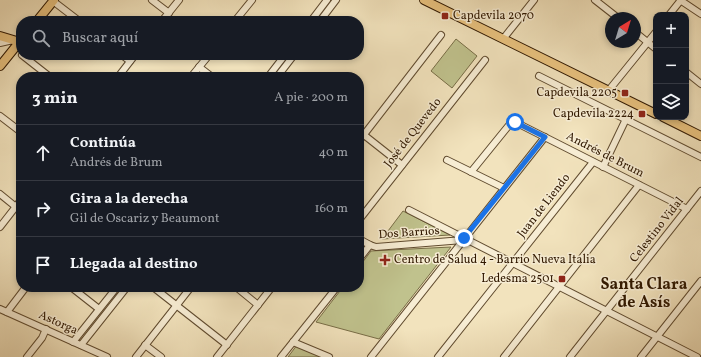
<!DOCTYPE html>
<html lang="es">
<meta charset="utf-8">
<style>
body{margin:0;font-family:Vollkorn,serif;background:#20242c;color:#f1f3f6}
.controls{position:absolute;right:12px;top:12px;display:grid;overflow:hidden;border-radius:8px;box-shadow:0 2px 6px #0003}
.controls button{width:36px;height:36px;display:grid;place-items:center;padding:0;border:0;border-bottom:1px solid #363941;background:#171b24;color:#f1f3f6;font:20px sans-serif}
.compass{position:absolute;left:605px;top:12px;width:36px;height:36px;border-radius:50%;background:#171b24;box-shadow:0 2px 6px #0003;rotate:38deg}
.stop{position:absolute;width:12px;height:12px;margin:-9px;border:3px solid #1a73e8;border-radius:50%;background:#fff}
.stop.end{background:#1a73e8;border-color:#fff;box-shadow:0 1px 4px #0008}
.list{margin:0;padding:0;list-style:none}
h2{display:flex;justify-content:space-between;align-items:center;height:52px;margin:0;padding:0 16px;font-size:17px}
h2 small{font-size:13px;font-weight:400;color:#9ea1a6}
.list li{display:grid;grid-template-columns:26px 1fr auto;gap:12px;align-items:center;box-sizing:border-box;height:56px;padding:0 16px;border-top:1px solid #363941}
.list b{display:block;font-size:15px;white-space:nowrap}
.list p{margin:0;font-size:13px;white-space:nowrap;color:#9ea1a6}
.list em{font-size:13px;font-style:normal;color:#9ea1a6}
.icon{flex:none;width:22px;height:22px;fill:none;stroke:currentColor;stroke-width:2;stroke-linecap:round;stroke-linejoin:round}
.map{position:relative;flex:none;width:701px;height:357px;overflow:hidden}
.search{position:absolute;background:#171b24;box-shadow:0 2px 6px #0003;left:16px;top:16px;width:348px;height:44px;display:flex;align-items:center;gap:10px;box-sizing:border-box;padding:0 14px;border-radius:16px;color:#9ea1a6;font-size:15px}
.panel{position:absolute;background:#171b24;box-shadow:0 2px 6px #0003;left:16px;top:72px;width:348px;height:220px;border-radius:16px}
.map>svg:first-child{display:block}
.green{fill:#c0c28d;stroke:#786d46}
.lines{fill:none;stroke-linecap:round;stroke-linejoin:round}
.minor-casing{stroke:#604b2f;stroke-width:8}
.major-casing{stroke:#301800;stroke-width:10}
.minor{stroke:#f7edd4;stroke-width:6}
.major{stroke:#e9c27e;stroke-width:8}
.route{stroke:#1a73e8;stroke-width:5}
.poi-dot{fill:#8f2418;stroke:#f7edd4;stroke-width:1.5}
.labels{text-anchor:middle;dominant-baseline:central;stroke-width:3;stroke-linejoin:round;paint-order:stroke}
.poi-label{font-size:12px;fill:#301800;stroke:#f7edd4;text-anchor:end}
.street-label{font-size:12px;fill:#301800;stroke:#f7edd4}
.district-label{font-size:16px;font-weight:bold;fill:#301800;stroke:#f7edd4}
</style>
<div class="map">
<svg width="701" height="357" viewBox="0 0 701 357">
<rect width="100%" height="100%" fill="#f2e3bd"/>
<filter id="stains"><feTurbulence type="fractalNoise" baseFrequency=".005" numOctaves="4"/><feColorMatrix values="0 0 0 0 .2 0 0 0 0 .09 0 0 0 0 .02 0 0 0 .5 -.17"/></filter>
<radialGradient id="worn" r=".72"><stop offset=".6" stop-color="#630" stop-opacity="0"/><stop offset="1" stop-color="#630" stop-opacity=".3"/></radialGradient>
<g class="green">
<path d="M456,39L477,56L452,88L431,71Z"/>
<path d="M403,211L450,235L382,239Z"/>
<path d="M451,247L379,339L316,322L343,287H359V267L371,251Z"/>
<path d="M297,345L326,357H288Z"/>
</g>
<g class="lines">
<g class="minor-casing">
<g id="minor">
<path d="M152,0L169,13"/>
<path d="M595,0L618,18"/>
<path d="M680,0L701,14"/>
<path d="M53,1L79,21"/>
<path d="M669,15L681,0"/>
<path d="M162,21L179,0"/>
<path d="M235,21L252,0"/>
<path d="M311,21L327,0"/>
<path d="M320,21L336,0"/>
<path d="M635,32L656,49"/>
<path d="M503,39L534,0"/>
<path d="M0,43L13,40"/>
<path d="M22,55L50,77"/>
<path d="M122,55L130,61"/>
<path d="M199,67L212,77"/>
<path d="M686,72L701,84"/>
<path d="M539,76L701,157"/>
<path d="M118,77L135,55"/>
<path d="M191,77L209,55"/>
<path d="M268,77L285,55"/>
<path d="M277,77L294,55"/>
<path d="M609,90L656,32"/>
<path d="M0,116L21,132"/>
<path d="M364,135L402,165"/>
<path d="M359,141L441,35"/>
<path d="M447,160L504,188"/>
<path d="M603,167L626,119"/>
<path d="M471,172L510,124L515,122L687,209"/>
<path d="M0,194L16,207"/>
<path d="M409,210L697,357"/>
<path d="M359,220L485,60"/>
<path d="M0,227L21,200"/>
<path d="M359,239L370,245L376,247L463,240"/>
<path d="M359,259L370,245"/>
<path d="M71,287L99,309"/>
<path d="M153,287L227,345"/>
<path d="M236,287L258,305"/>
<path d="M0,309L107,357"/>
<path d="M7,312L26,287"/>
<path d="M73,342L117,287"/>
<path d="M293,342L329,357"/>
<path d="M81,345L127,287"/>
<path d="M145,345L161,357"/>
<path d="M27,357L42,338L46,329"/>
<path d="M136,357L191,287"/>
<path d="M217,357L272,287"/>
<path d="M281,357L337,287"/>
<path d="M371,357L545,137"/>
<path d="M438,357L593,162"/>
<path d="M504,357L639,185"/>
<path d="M570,357L701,191"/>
<path d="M641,357L701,281"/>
</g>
</g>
<g class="major-casing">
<g id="major">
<path d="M424,0L656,114"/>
<path d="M37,21L54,0"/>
<path d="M0,36L20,42"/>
<path d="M0,66L21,40"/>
<path d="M663,117L701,136"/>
</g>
</g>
<use href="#minor" class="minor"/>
<use href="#major" class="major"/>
</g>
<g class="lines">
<path class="route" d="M464,238L545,137L515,122"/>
</g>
<g class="poi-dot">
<rect x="441" y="12" width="8" height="8" rx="2"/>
<rect x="621" y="89" width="8" height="8" rx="2"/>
<rect x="638" y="110" width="8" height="8" rx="2"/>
<path d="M383 254h4v4h4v4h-4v4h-4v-4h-4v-4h4z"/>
<rect x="558" y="275" width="8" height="8" rx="2"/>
</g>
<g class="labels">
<g class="poi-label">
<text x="453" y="16" text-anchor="start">Capdevila 2070</text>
<text x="617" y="93">Capdevila 2205</text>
<text x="634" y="114">Capdevila 2224</text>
<text x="394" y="260" text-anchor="start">Centro de Salud 4 - Barrio Nueva Italia</text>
<text x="554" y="279">Ledesma 2501</text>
</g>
<g class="street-label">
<text transform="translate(413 133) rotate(-52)">José de Quevedo</text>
<text transform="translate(605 155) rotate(27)">Andrés de Brum</text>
<text transform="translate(544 206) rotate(-52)">Juan de Liendo</text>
<text transform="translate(657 230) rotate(-52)">Celestino Vidal</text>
<text transform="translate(409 233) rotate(-4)">Dos Barrios</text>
<text transform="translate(58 323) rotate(24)">Astorga</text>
</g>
<g class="district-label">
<text x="644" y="285">Santa Clara<tspan x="644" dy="18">de Asís</tspan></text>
</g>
</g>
<rect width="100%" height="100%" filter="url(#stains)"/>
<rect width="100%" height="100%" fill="url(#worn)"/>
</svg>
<div class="controls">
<button>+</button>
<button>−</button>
<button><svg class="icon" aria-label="layers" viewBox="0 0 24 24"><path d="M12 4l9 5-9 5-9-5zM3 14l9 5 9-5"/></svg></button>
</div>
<svg class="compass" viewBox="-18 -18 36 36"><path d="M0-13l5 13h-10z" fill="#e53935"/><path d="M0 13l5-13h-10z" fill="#9ea1a6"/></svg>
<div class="stop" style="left:515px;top:122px"></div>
<div class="stop end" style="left:464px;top:238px"></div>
<div class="search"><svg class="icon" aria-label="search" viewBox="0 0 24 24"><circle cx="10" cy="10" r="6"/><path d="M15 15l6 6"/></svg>Buscar aquí</div>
<section class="panel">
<h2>3 min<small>A pie · 200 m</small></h2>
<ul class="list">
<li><svg class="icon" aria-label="ahead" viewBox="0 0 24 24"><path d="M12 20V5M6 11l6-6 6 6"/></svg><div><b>Continúa</b><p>Andrés de Brum</p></div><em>40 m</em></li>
<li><svg class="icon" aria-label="right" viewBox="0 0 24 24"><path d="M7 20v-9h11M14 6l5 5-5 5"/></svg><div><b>Gira a la derecha</b><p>Gil de Oscariz y Beaumont</p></div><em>160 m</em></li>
<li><svg class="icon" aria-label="arrive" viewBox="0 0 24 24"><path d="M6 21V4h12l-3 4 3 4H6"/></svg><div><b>Llegada al destino</b></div></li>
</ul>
</section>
</div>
